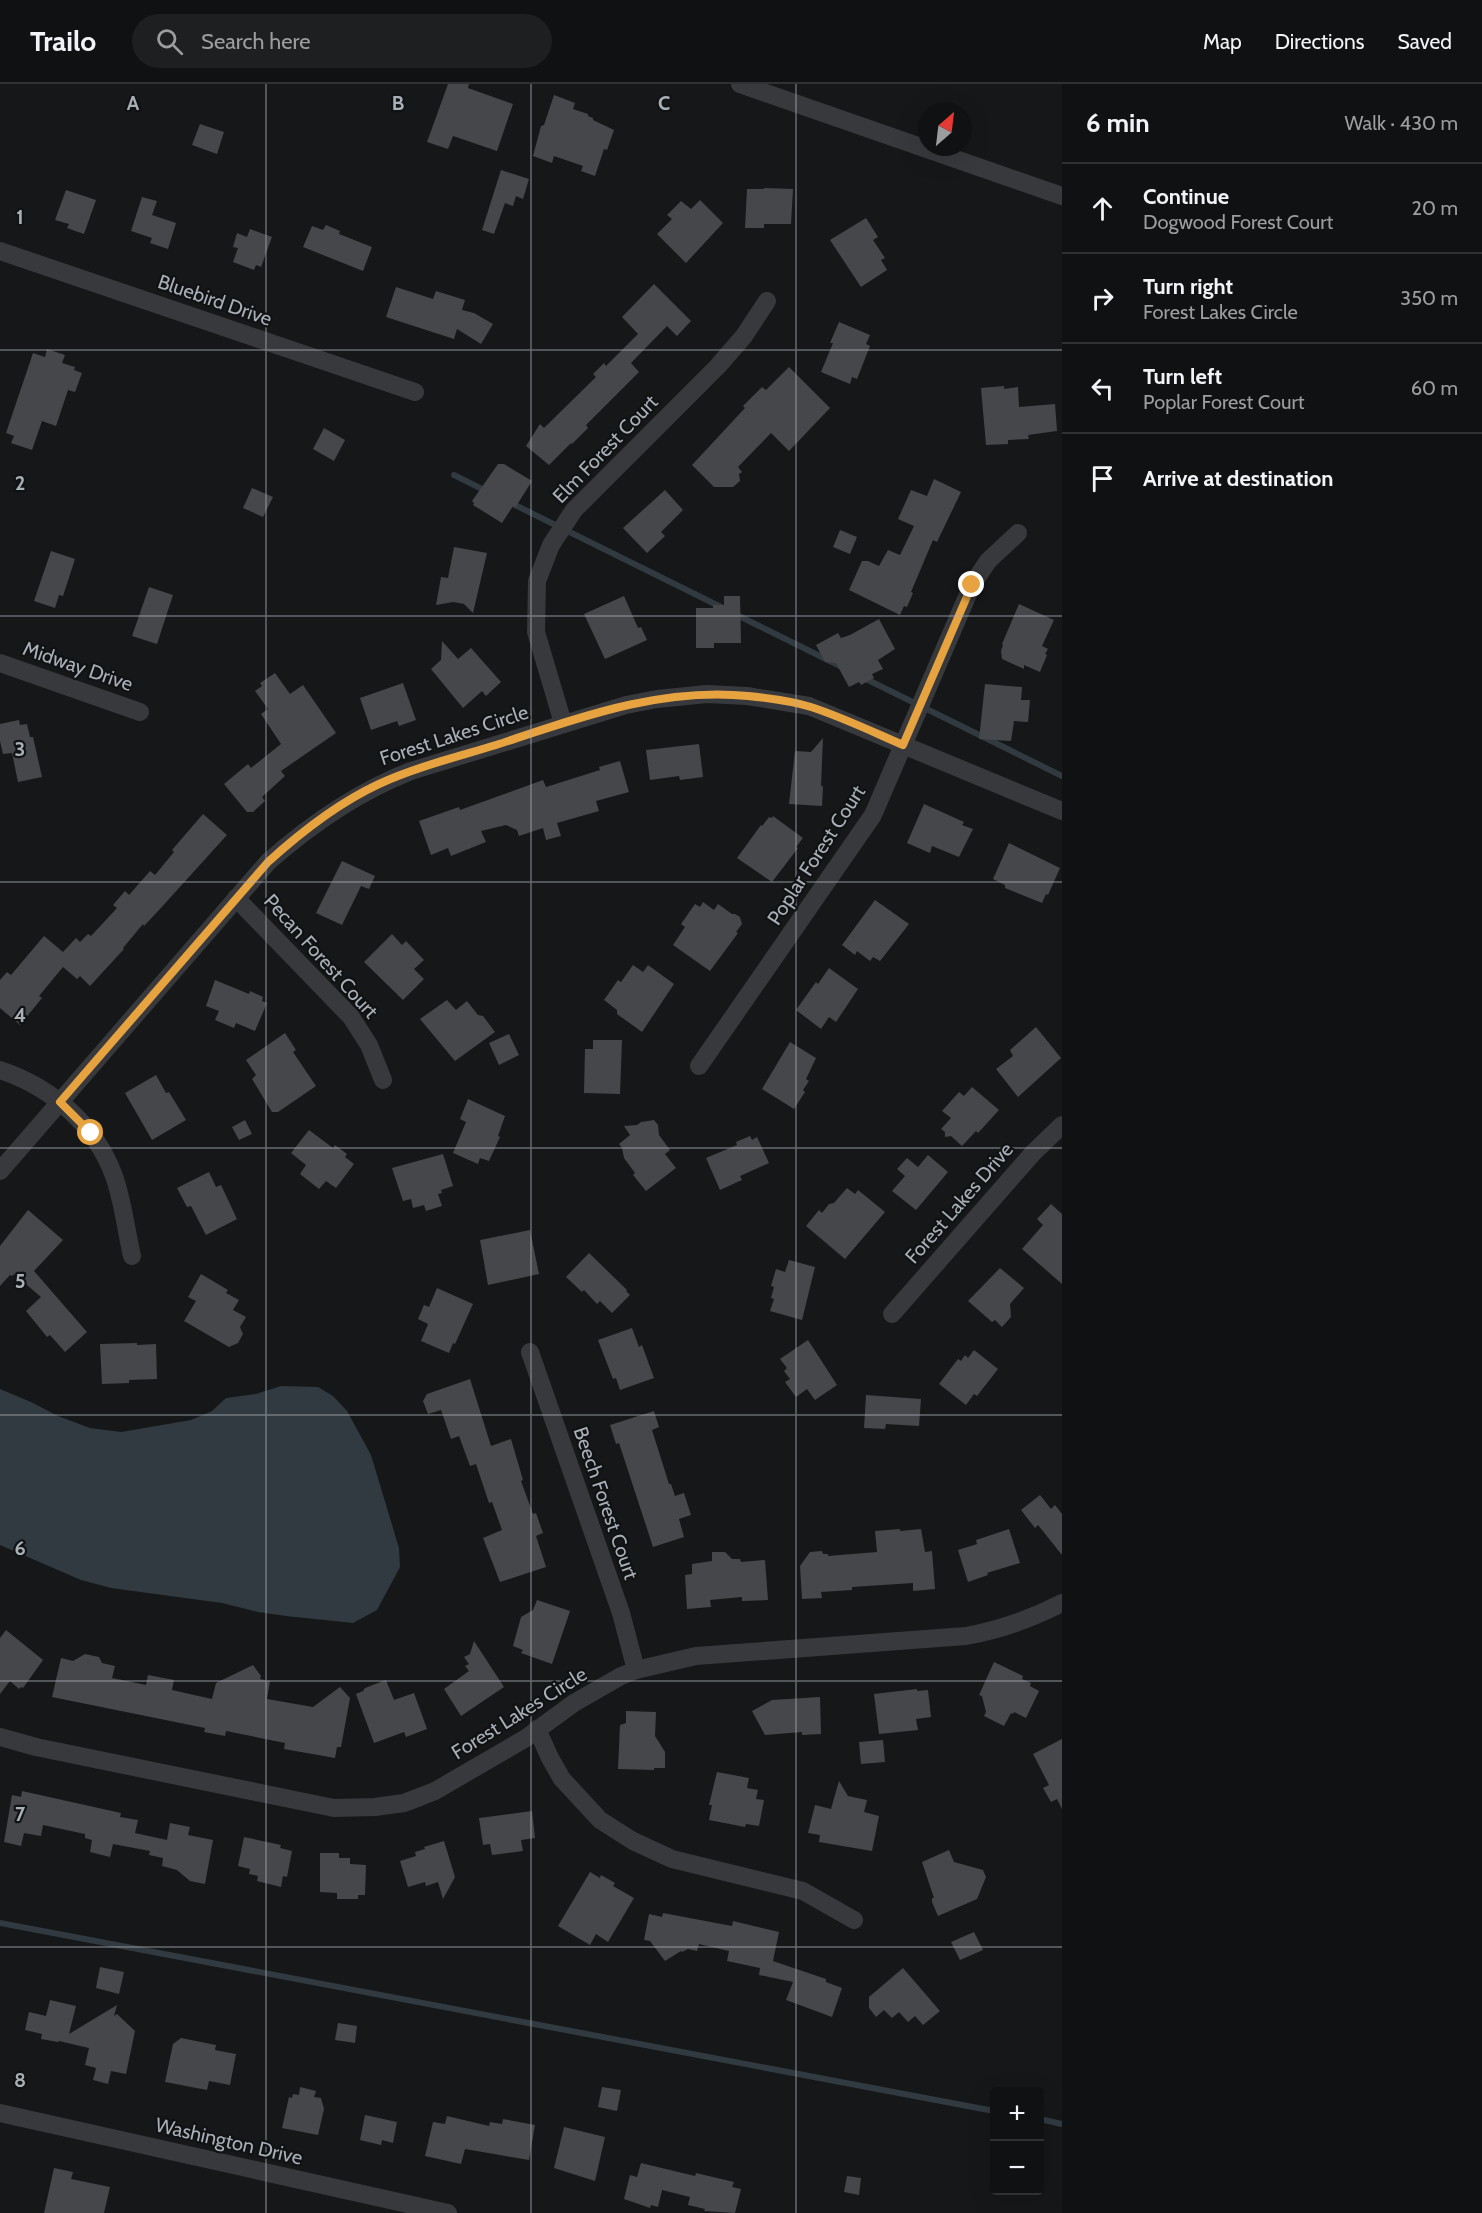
<!DOCTYPE html>
<meta charset="utf-8">
<style>
body{margin:0;font-family:Cabin,sans-serif;background:#1e1f20;color:#f1f3f6}
.controls{position:absolute;right:18px;bottom:18px;display:grid;overflow:hidden;border-radius:6px;box-shadow:0 6px 24px #0002}
.controls button{width:54px;height:54px;display:grid;place-items:center;padding:0;border:0;border-bottom:2px solid #303132;background:#101112;color:#f1f3f6;font:30px sans-serif}
.compass{position:absolute;left:918px;top:18px;width:54px;height:54px;border-radius:50%;background:#101112;box-shadow:0 6px 24px #0002;rotate:28deg}
.stop{position:absolute;width:18px;height:18px;margin:-14px;border:4px solid #e7a340;border-radius:50%;background:#fff}
.stop.end{background:#e7a340;border-color:#fff;box-shadow:0 2px 6px #0008}
.list{margin:0;padding:0;list-style:none}
h2{display:flex;justify-content:space-between;align-items:center;height:78px;margin:0;padding:0 24px;font-size:26px}
h2 small{font-size:20px;font-weight:400;color:#9c9d9f}
.list li{display:grid;grid-template-columns:39px 1fr auto;gap:18px;align-items:center;box-sizing:border-box;height:90px;padding:0 24px;border-top:2px solid #303132}
.list b{display:block;font-size:22px;white-space:nowrap}
.list p{margin:0;font-size:20px;white-space:nowrap;color:#9c9d9f}
.list em{font-size:20px;font-style:normal;color:#9c9d9f}
.icon{flex:none;width:33px;height:33px;fill:none;stroke:currentColor;stroke-width:2;stroke-linecap:round;stroke-linejoin:round}
.map{position:relative;flex:none;width:1062px;height:2129px;overflow:hidden}
header{display:flex;align-items:center;gap:36px;box-sizing:border-box;height:84px;padding:0 30px;background:#101112;border-bottom:2px solid #303132}
header strong{font-size:28px}
nav{display:flex;gap:33px;margin-inline-start:auto;font-size:21px}
.search{width:420px;height:54px;background:#1e1f20;display:flex;align-items:center;gap:15px;box-sizing:border-box;padding:0 21px;border-radius:33px;color:#9c9d9f;font-size:22px}
main{display:flex}
aside{flex:1;background:#101112}
.map>svg:first-child{display:block}
.water{fill:#303a40}
.lines{fill:none;stroke-linecap:round;stroke-linejoin:round}
.stream{stroke:#303a40;stroke-width:6}
.building{fill:#46474b}
.street{stroke:#38393d;stroke-width:18}
.route{stroke:#e7a340;stroke-width:8}
.grid{fill:none;stroke:#a9afb7;stroke-width:1.5;stroke-opacity:0.55}
.labels{text-anchor:middle;dominant-baseline:central;stroke-width:4.5;stroke-linejoin:round;paint-order:stroke}
.street-label{font-size:20px;fill:#a9afb7;stroke:#111213}
.grid-label{font-size:20px;text-anchor:middle;font-weight:bold;fill:#a9afb7;stroke:#111213;stroke-width:4.5;stroke-linejoin:round;paint-order:stroke}
</style>
<header>
<strong>Trailo</strong>
<div class="search"><svg class="icon" aria-label="search" viewBox="0 0 24 24"><circle cx="10" cy="10" r="6"/><path d="M15 15l6 6"/></svg>Search here</div>
<nav><a>Map</a><a>Directions</a><a>Saved</a></nav>
</header>
<main>
<div class="map">
<svg width="1062" height="2129" viewBox="0 0 1062 2129">
<rect width="100%" height="100%" fill="#161718"/>
<path class="water" d="M281,1302L318,1303L333,1312L347,1327L371,1371L399,1464L400,1483L377,1526L353,1539L286,1532L258,1528L222,1519L111,1504L81,1496L0,1461V1305L31,1318L58,1332L90,1344L121,1348L191,1336L212,1327L226,1314L256,1310Z"/>
<g class="lines">
<g class="stream">
<path d="M454,391L486,407"/>
<path d="M511,419L723,524"/>
<path d="M735,530L844,584"/>
<path d="M864,594L1062,692"/>
<path d="M0,1839L994,2027"/>
<path d="M1040,2035L1062,2040"/>
</g>
</g>
<g class="building">
<path d="M448,0H469L468,4L513,20L497,67L453,52L448,65L427,58Z"/>
<path d="M554,11L575,19L573,25L588,30V32L593,34V36L614,46L607,66L604,65L595,92L581,87L583,82L554,72L552,79L533,72L541,42L544,41Z"/>
<path d="M200,40L224,48L217,70L192,61Z"/>
<path d="M501,86L529,95L523,115L516,112L513,122L505,119L494,150L482,146Z"/>
<path d="M764,104L793,105L791,140H764V144H745L747,105H764Z"/>
<path d="M66,106L96,116L84,150L67,144L69,140L55,136Z"/>
<path d="M142,113L157,117L152,131L176,139L168,165L150,159L152,154L131,147Z"/>
<path d="M700,116L723,139L686,179L657,150L672,135L667,131L681,117L691,125Z"/>
<path d="M866,134L878,153L873,156L885,174L881,176L887,186L861,203L830,156Z"/>
<path d="M326,141L340,147L339,150L372,163L363,187L303,163L312,142L323,146Z"/>
<path d="M250,145L272,153L261,183L256,181L254,186L233,178L238,164L233,163L237,149L247,153Z"/>
<path d="M654,200L691,237L677,252L667,242L631,279L639,288L586,341L588,344L572,360L571,359L549,381L526,362L540,340L544,344L596,293L593,290L604,279L606,282L638,250L622,233Z"/>
<path d="M396,203L433,215L436,207L465,216L462,226L474,229L493,240L481,260L457,245L454,255L386,233Z"/>
<path d="M839,238L870,251L866,260L870,262L857,295L852,293L850,300L821,288L833,259H830Z"/>
<path d="M47,265L65,271L62,279L75,283L74,286L82,289L75,308L68,306L56,342L42,337L32,366L11,359L14,352L6,349L33,269L45,273Z"/>
<path d="M789,283L830,324L789,367L771,349L738,383L742,388L739,390L740,397L733,403H714L692,381L745,324L743,322L762,303L766,306Z"/>
<path d="M1004,302V305L1018,303L1019,323L1055,320L1057,347L1028,351L1029,355L1008,356V360L986,361L981,304Z"/>
<path d="M324,344L345,356L334,377L313,365Z"/>
<path d="M498,380H504L532,397L515,424L513,422L502,439L473,421L474,419L472,417Z"/>
<path d="M934,395L961,408L937,458L933,456L911,508L913,509L907,523L904,522L900,531L849,506L862,477H868L879,482L888,466L900,471L914,442L898,435L911,406L927,412Z"/>
<path d="M252,404L273,413L263,433L243,424Z"/>
<path d="M665,406L683,426L661,448L665,452L647,469L623,444Z"/>
<path d="M840,446L857,453L850,470L833,463Z"/>
<path d="M454,463L487,469L473,529L464,520L453,518L436,521L441,493L448,494Z"/>
<path d="M51,467L75,475L63,512L59,511L55,524L34,517Z"/>
<path d="M149,503L173,511L157,560L132,552Z"/>
<path d="M624,512L638,544L641,543L647,556L605,575L584,530Z"/>
<path d="M724,512H740L741,559H714V564H696V524H713V521H724Z"/>
<path d="M1019,520L1054,536L1042,562L1048,565L1045,570L1047,571L1040,588L1024,581V585L1002,575L1001,567L1003,561L1002,560Z"/>
<path d="M879,535L895,565L878,576L883,585L872,590L874,594L861,601L859,598L849,603L836,579L825,578L816,561L838,549L841,554L850,551Z"/>
<path d="M442,557L458,575L471,564L501,598L486,612L482,607L463,624L431,585L441,576Z"/>
<path d="M275,589L290,610L303,601L336,649L281,687L285,692L262,713L265,717L253,728H247L224,700L248,680L251,684L281,660L261,630L268,625L255,607L262,602L260,599Z"/>
<path d="M403,599L416,636L399,642L397,637L371,646L360,614Z"/>
<path d="M985,600L1022,603L1021,616H1030L1028,638L1014,637L1011,657L979,655Z"/>
<path d="M19,636L20,641L27,640L30,653H33L42,693L18,698L12,669L3,670L0,657V640Z"/>
<path d="M823,654L821,702H823L822,722L789,720L795,667L811,668Z"/>
<path d="M699,660L703,693L680,696L679,692L650,696L646,666Z"/>
<path d="M620,677L629,708L596,717L599,727L557,739L561,752L546,756L543,744L519,752L517,746L506,741L481,747L486,758L451,772L448,764L431,771L419,737L459,723L460,726L543,696L546,703L600,686L599,683Z"/>
<path d="M924,720L964,738L962,741L973,745L959,773L932,762L930,769L907,759Z"/>
<path d="M203,730L227,751L159,826L144,842L143,840L123,864L124,865L90,902L80,892L77,895L63,883L39,912L42,914L20,941L0,924V896L7,888L11,891L44,852L63,868L76,854L80,858L88,850L91,852L117,824L113,821L125,807L129,811L150,787L155,791L174,768L172,766Z"/>
<path d="M773,732L803,754L796,763L798,764L772,798L737,774L761,741L762,742L769,733L772,734Z"/>
<path d="M1009,759L1060,784L1048,811L1046,810L1042,819L1005,804V801L993,795Z"/>
<path d="M342,777L375,792L369,805L361,802L342,841L316,829Z"/>
<path d="M875,816L909,840L880,877L873,873L870,877L857,867L855,871L842,861Z"/>
<path d="M703,818L714,826L718,820L732,830H735L740,833L742,840L736,848L738,849L710,887L673,861L685,843L681,840L695,820L700,823Z"/>
<path d="M392,850L402,861L406,857L424,876L414,885L424,895L403,916L364,878Z"/>
<path d="M633,881L643,888L648,881L674,900L642,948L617,930V926L604,916L618,896L621,898Z"/>
<path d="M829,884L858,905L836,938L829,933L821,945L796,926L816,898L818,900Z"/>
<path d="M215,896L249,910L250,907L263,913L262,917L267,919L255,947L236,939L234,944L215,936L219,927L206,922Z"/>
<path d="M447,916L456,926L467,917L478,931L483,932L495,948L455,977L420,935Z"/>
<path d="M1036,943L1061,974L1018,1013L996,985L1013,972L1010,966Z"/>
<path d="M285,949L296,966L293,968L316,1002L278,1028H272L252,995L256,991L246,976Z"/>
<path d="M509,950L519,971L499,981L489,959Z"/>
<path d="M593,956H622L620,1010L584,1009L585,965H593Z"/>
<path d="M790,958L816,974L806,995L809,997L803,1006L805,1008L794,1025L762,1005Z"/>
<path d="M156,991L166,1009L169,1008L186,1036L152,1056L125,1009Z"/>
<path d="M972,1003L999,1026L978,1049L976,1047L962,1062L951,1052L945,1053V1048L941,1045L951,1034L942,1027L959,1008L964,1012Z"/>
<path d="M468,1015L505,1032L498,1052L500,1053L489,1077L480,1074L478,1080L453,1069L466,1038L460,1035Z"/>
<path d="M245,1036L252,1050L239,1056L232,1043Z"/>
<path d="M654,1036L658,1041L659,1051L670,1066L665,1070L676,1084L646,1107L633,1091L635,1089L624,1074L622,1064L619,1060L630,1051L624,1042L637,1041L641,1038Z"/>
<path d="M309,1046L333,1064L335,1061L347,1070L345,1073L354,1080L336,1104L326,1097L319,1105L300,1090L306,1081L291,1069Z"/>
<path d="M750,1052L752,1056L757,1053L769,1079L740,1092L742,1096L720,1106L706,1074L737,1061L736,1058Z"/>
<path d="M443,1070L453,1102L441,1106L442,1109L438,1110L442,1122L426,1127L424,1121L413,1124L411,1115L403,1117L392,1084Z"/>
<path d="M928,1071L948,1088L916,1126L892,1107L905,1092L897,1085L907,1074L918,1083Z"/>
<path d="M209,1088L216,1103L221,1101L237,1135L206,1151L191,1122L187,1123L177,1104Z"/>
<path d="M847,1104L855,1110L858,1106L885,1128L845,1175L806,1142L819,1126L822,1129L829,1120L834,1119Z"/>
<path d="M1051,1120L1062,1130V1200L1022,1165L1043,1141L1037,1135Z"/>
<path d="M28,1126L63,1156L34,1187L87,1248L65,1268L50,1251L47,1253L26,1227L41,1213L14,1190L12,1192L10,1191L0,1202V1162Z"/>
<path d="M530,1146L539,1190L488,1201L480,1156Z"/>
<path d="M589,1169L627,1206L626,1207L630,1211L612,1229L600,1217L597,1220L584,1206L582,1208L566,1193Z"/>
<path d="M789,1176L815,1183L802,1236L770,1227L774,1215L771,1214L774,1203L771,1202L776,1185L785,1188Z"/>
<path d="M1000,1184L1024,1204L1010,1220L1011,1233L1002,1243L995,1236L992,1238L968,1217Z"/>
<path d="M201,1190L228,1206L226,1209L239,1216L233,1226L246,1233L240,1243L243,1250L238,1259L229,1263L184,1237L196,1217L188,1213Z"/>
<path d="M437,1204L473,1220L455,1260L453,1259L449,1269L421,1257L428,1240L418,1235L424,1221L429,1223Z"/>
<path d="M632,1244L639,1263L642,1261L654,1294L620,1306L616,1294L613,1295L598,1256Z"/>
<path d="M808,1256L837,1301L815,1316L807,1305L796,1313L785,1298L790,1295L784,1287L787,1284L780,1275Z"/>
<path d="M137,1259V1261L156,1260L157,1295L129,1296V1299L102,1300L100,1260Z"/>
<path d="M974,1266L998,1285L977,1312L974,1310L966,1321L939,1300L958,1275L961,1277L965,1271L968,1274Z"/>
<path d="M470,1295L491,1362L511,1355L523,1396L521,1397L533,1430L536,1429L543,1449L536,1452L546,1483L500,1498L483,1454L502,1446L492,1418L489,1419L476,1380L470,1382L459,1352L451,1355L441,1326L428,1330L423,1317L427,1310Z"/>
<path d="M866,1311L921,1315L919,1342L886,1340L885,1345L864,1344Z"/>
<path d="M654,1327L659,1343L652,1346L669,1400H671L675,1412L684,1409L691,1431L679,1435L684,1453L653,1463L619,1359L616,1360L610,1341Z"/>
<path d="M1040,1411L1051,1425L1055,1421L1062,1430V1471L1038,1441L1035,1444L1021,1426Z"/>
<path d="M900,1445V1447L921,1445L925,1468L932,1467L935,1505L913,1507V1499L852,1503V1506L821,1508L822,1514L802,1515L800,1482L810,1468L822,1467L823,1470H828V1472L877,1468L875,1447Z"/>
<path d="M1009,1445L1020,1479L987,1489L988,1491L968,1498L958,1466L977,1460L976,1456Z"/>
<path d="M712,1468H725L732,1475H740L741,1478L765,1476L768,1516L742,1517V1513L710,1516L711,1523L687,1525L685,1491L692,1490V1480L712,1477Z"/>
<path d="M537,1516L570,1527L552,1580L521,1569L523,1566L513,1562L521,1533L533,1526Z"/>
<path d="M6,1546L43,1576L23,1604L21,1603L19,1605L10,1597L0,1610V1554Z"/>
<path d="M474,1557L504,1603L461,1632L444,1605L469,1587L465,1582L469,1580L464,1573L470,1570Z"/>
<path d="M85,1570L99,1573L102,1579L115,1582L112,1594L146,1601L148,1591L174,1596L172,1606L212,1615L216,1599L253,1581L261,1592L260,1595L270,1597L267,1615L313,1623L340,1603L350,1614L341,1663H337L335,1674L284,1665L285,1659L226,1647L225,1652L204,1648L205,1644L52,1613L61,1574L73,1577Z"/>
<path d="M994,1578L1023,1592L1022,1595L1031,1599L1030,1602L1039,1607L1026,1634L1014,1628L1013,1630L1011,1629L1004,1642L984,1632L986,1628L982,1612L979,1611Z"/>
<path d="M386,1596L394,1616L414,1609L427,1645L406,1653L404,1648L374,1659L356,1610L363,1607L365,1604Z"/>
<path d="M917,1605V1607L928,1606L931,1633L916,1635L918,1646L879,1650L874,1610Z"/>
<path d="M820,1613L821,1650L802,1651V1648L765,1651L752,1627L772,1616Z"/>
<path d="M626,1627L656,1628L655,1652L665,1668V1684H654V1686L618,1685L620,1641L626,1639Z"/>
<path d="M1062,1655V1725L1057,1715L1051,1718L1043,1704L1049,1701L1033,1670Z"/>
<path d="M883,1656L885,1678L861,1680L859,1658Z"/>
<path d="M717,1688L749,1694L747,1704L758,1706L756,1715L764,1716L759,1742L746,1740L745,1743L709,1736L712,1721H709Z"/>
<path d="M839,1697L848,1712L867,1716L864,1728L879,1732L872,1767L819,1758L820,1751L808,1749L815,1721L831,1725Z"/>
<path d="M22,1707L121,1729L120,1733L138,1736L135,1749L167,1756L170,1739L190,1743L188,1751L213,1756L205,1800L190,1797L177,1786L162,1782L163,1774L149,1771L150,1767L113,1760L110,1773L90,1768L92,1756L85,1754V1750L43,1741L41,1752L24,1749L21,1762L4,1758L12,1711L21,1713Z"/>
<path d="M532,1727L535,1754L521,1756L523,1767L492,1771L490,1760L483,1761L479,1734Z"/>
<path d="M244,1753L281,1761L280,1764L292,1767L287,1793L283,1792L281,1803L257,1797L258,1792L249,1790L250,1785L238,1782Z"/>
<path d="M444,1757L455,1793L443,1815L438,1798L426,1802L425,1798L408,1803L400,1777L416,1772L415,1768L425,1765L424,1763Z"/>
<path d="M949,1766L954,1778L983,1786L986,1793L977,1815L938,1832L932,1818V1814H934L922,1778Z"/>
<path d="M320,1769H339V1774H350V1780L366,1781L365,1811H358V1815H337V1809L320,1808Z"/>
<path d="M590,1788L600,1794L601,1791L615,1799L613,1802L634,1814L608,1858L596,1850L590,1861L558,1842Z"/>
<path d="M663,1829L732,1842L733,1837L779,1848L773,1877L826,1895V1898L842,1904L832,1933L786,1916L793,1898L759,1891L760,1884L727,1877L729,1867L699,1860L697,1867L688,1865L682,1868L681,1867L665,1877L650,1857L644,1856L649,1830L662,1833Z"/>
<path d="M974,1848L983,1866L960,1876L951,1858Z"/>
<path d="M100,1883L124,1888L119,1910L96,1904Z"/>
<path d="M903,1884L940,1927L923,1941L915,1932L908,1938L899,1928L892,1934L884,1926L876,1933L869,1924V1913Z"/>
<path d="M50,1916L76,1922L69,1950L117,1921L114,1932L117,1930L135,1947L126,1990L111,1987L108,2000L93,1996L96,1984L85,1981L89,1964L59,1957L58,1958L41,1955L42,1950L25,1946L29,1928L46,1932Z"/>
<path d="M338,1939L357,1942L355,1959L335,1956Z"/>
<path d="M181,1954L216,1961L215,1966L236,1970L230,2001L209,1997L207,2006L165,1998L173,1960Z"/>
<path d="M300,2003L316,2007L314,2013L321,2014L324,2025L318,2051L282,2044L289,2013L292,2014L293,2010L299,2011Z"/>
<path d="M602,2003L621,2006L617,2027L598,2023Z"/>
<path d="M365,2031L397,2038L393,2059L382,2056L381,2061L360,2056Z"/>
<path d="M447,2032L489,2042L490,2038L502,2040L503,2035L535,2041L529,2076L465,2065L461,2080L425,2072L433,2038L445,2040Z"/>
<path d="M564,2043L605,2053L595,2097L554,2084Z"/>
<path d="M641,2079L695,2092L696,2089L734,2098L732,2103L741,2105L735,2129L704,2127L705,2125L688,2121L690,2113L662,2106L658,2123L651,2121L650,2124L624,2115L630,2091L637,2093Z"/>
<path d="M54,2084L73,2088L71,2095L110,2103L104,2129H44Z"/>
<path d="M847,2092L861,2094L859,2111L844,2108Z"/>
</g>
<g class="lines">
<g class="street">
<path d="M740,0L1062,112"/>
<path d="M0,167L415,308"/>
<path d="M0,579L140,628"/>
<path d="M563,639L536,548L537,497L551,461L574,426L718,282L744,252L767,217"/>
<path d="M236,814L351,933L369,961L383,996"/>
<path d="M699,982L873,731L972,501L988,477L1018,449"/>
<path d="M0,986C51,1003 95,1040 114,1092C123,1117 126,1146 132,1172"/>
<path d="M0,1087L268,778C311,740 357,708 411,687L626,621L657,615L707,610L747,612L809,622L1062,727"/>
<path d="M892,1230L1033,1069L1062,1041"/>
<path d="M530,1268L621,1529L636,1586"/>
<path d="M537,1645L550,1674L562,1695L600,1736L633,1757L672,1775L803,1807L854,1836"/>
<path d="M0,1653L36,1663L334,1724L375,1723L404,1719L435,1707L526,1654L574,1619L621,1592L636,1586L696,1572L966,1552C1000,1546 1031,1535 1062,1519"/>
<path d="M0,2029L448,2129"/>
</g>
</g>
<g class="lines">
<path class="route" d="M91,1049L60,1018L268,778C301,748 338,719 379,700C416,683 457,673 496,661C578,634 660,603 748,612C768,614 791,617 811,623C842,633 873,648 903,661L972,501"/>
</g>
<path class="grid" d="M266,0V2129M531,0V2129M796,0V2129M0,266H1062M0,532H1062M0,798H1062M0,1064H1062M0,1331H1062M0,1597H1062M0,1863H1062"/>
<g class="labels">
<g class="street-label">
<text transform="translate(215 216) rotate(19)">Bluebird Drive</text>
<text transform="translate(605 365) rotate(-46)">Elm Forest Court</text>
<text transform="translate(78 582) rotate(19)">Midway Drive</text>
<text transform="translate(454 651) rotate(-18)">Forest Lakes Circle</text>
<text transform="translate(816 771) rotate(-57)">Poplar Forest Court</text>
<text transform="translate(321 872) rotate(48)">Pecan Forest Court</text>
<text transform="translate(959 1119) rotate(-49)">Forest Lakes Drive</text>
<text transform="translate(606 1419) rotate(71)">Beech Forest Court</text>
<text transform="translate(519 1629) rotate(-32)">Forest Lakes Circle</text>
<text transform="translate(229 2057) rotate(13)">Washington Drive</text>
</g>
</g>
<g class="grid-label">
<text x="133" y="26">A</text>
<text x="398" y="26">B</text>
<text x="664" y="26">C</text>
<text x="20" y="140">1</text>
<text x="20" y="406">2</text>
<text x="20" y="672">3</text>
<text x="20" y="938">4</text>
<text x="20" y="1204">5</text>
<text x="20" y="1471">6</text>
<text x="20" y="1737">7</text>
<text x="20" y="2003">8</text>
</g>
</svg>
<div class="controls">
<button>+</button>
<button>−</button>
</div>
<svg class="compass" viewBox="-18 -18 36 36"><path d="M0-13l5 13h-10z" fill="#e53935"/><path d="M0 13l5-13h-10z" fill="#9c9d9f"/></svg>
<div class="stop" style="left:91px;top:1049px"></div>
<div class="stop end" style="left:972px;top:501px"></div>
</div>
<aside>
<h2>6 min<small>Walk · 430 m</small></h2>
<ul class="list">
<li><svg class="icon" aria-label="ahead" viewBox="0 0 24 24"><path d="M12 20V5M6 11l6-6 6 6"/></svg><div><b>Continue</b><p>Dogwood Forest Court</p></div><em>20 m</em></li>
<li><svg class="icon" aria-label="right" viewBox="0 0 24 24"><path d="M7 20v-9h11M14 6l5 5-5 5"/></svg><div><b>Turn right</b><p>Forest Lakes Circle</p></div><em>350 m</em></li>
<li><svg class="icon" aria-label="left" viewBox="0 0 24 24"><path d="M17 20v-9H6M10 6l-5 5 5 5"/></svg><div><b>Turn left</b><p>Poplar Forest Court</p></div><em>60 m</em></li>
<li><svg class="icon" aria-label="arrive" viewBox="0 0 24 24"><path d="M6 21V4h12l-3 4 3 4H6"/></svg><div><b>Arrive at destination</b></div></li>
</ul>
</aside>
</main>
